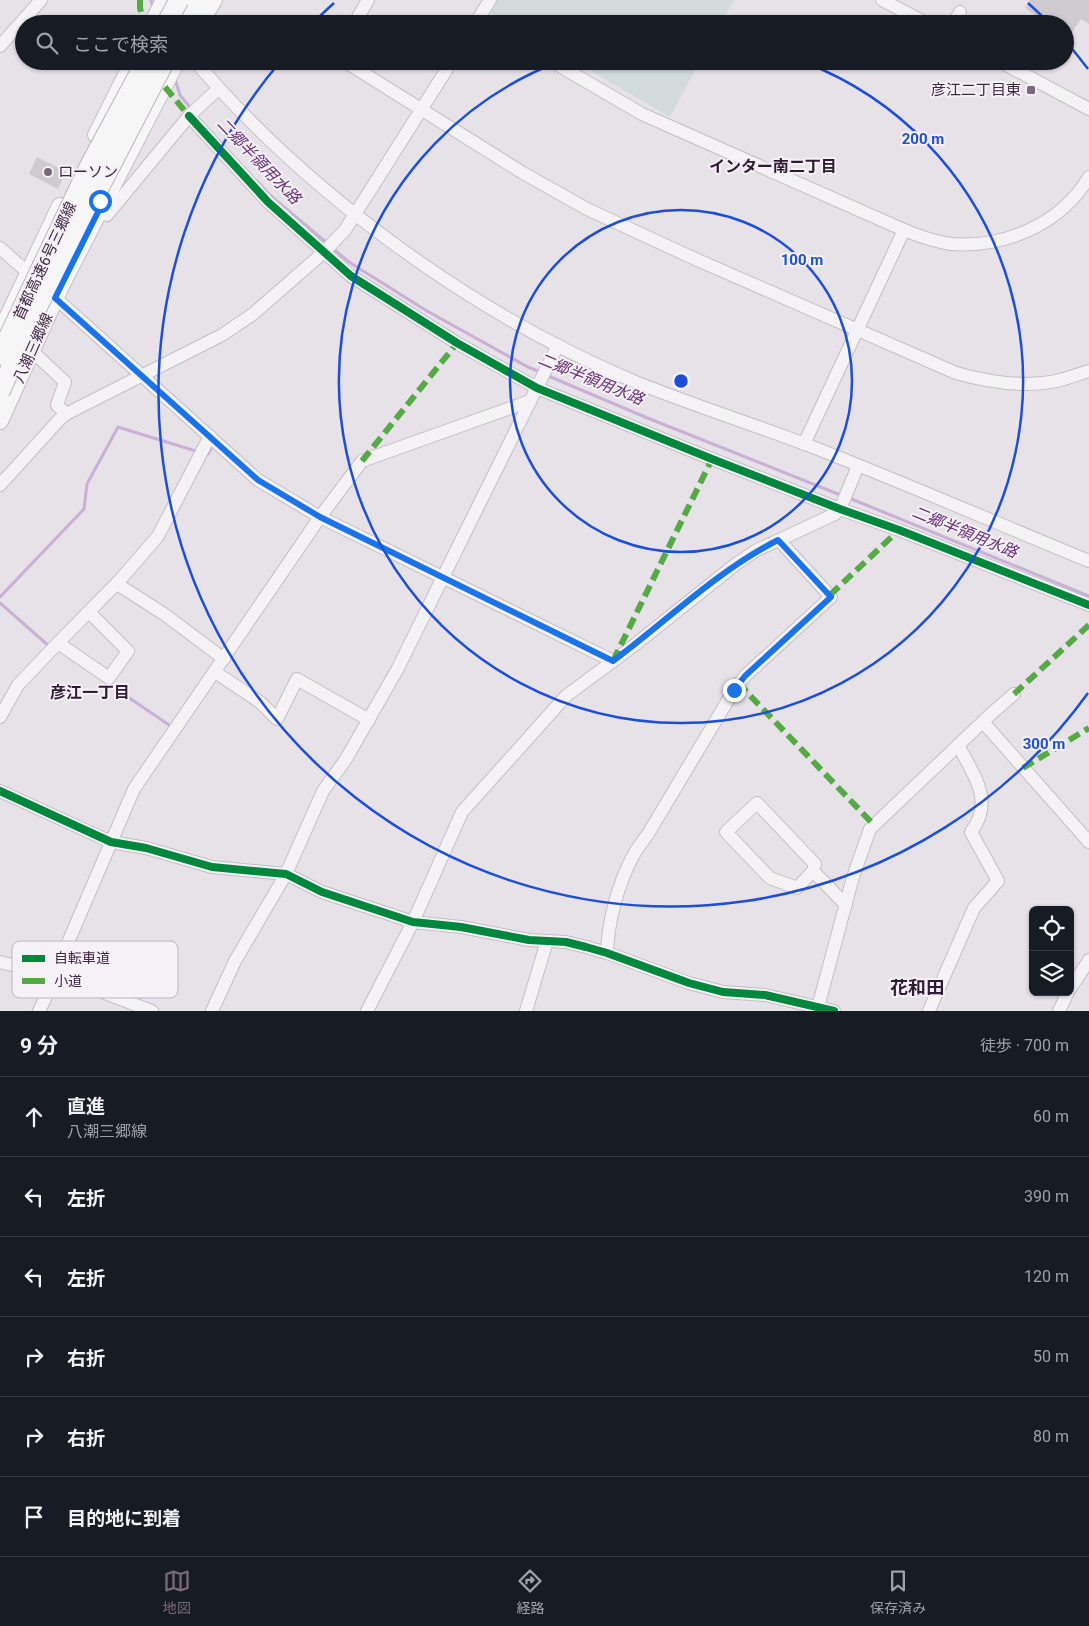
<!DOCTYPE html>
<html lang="ja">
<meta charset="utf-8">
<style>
body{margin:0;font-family:Roboto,"Noto Sans JP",sans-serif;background:#20242c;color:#f1f3f6}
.controls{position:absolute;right:15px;bottom:15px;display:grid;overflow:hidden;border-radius:8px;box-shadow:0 1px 4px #0004}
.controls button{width:45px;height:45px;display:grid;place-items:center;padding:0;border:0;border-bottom:1px solid #363941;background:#171b24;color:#f1f3f6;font:25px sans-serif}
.stop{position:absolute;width:15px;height:15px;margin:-11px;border:4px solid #1a73e8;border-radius:50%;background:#fff}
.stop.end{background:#1a73e8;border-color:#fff;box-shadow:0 1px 5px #0008}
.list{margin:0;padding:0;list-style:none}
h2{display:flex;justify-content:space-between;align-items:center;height:65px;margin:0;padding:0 20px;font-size:21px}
h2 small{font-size:16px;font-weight:400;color:#9ea1a6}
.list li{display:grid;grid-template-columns:32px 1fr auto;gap:15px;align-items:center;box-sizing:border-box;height:80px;padding:0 20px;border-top:1px solid #363941}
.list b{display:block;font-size:19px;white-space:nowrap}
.list p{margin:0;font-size:16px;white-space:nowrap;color:#9ea1a6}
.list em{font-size:16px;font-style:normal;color:#9ea1a6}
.icon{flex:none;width:28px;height:28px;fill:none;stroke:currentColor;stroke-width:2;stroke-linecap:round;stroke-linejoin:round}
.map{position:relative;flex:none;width:1089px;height:1011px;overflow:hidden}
.search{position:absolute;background:#171b24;box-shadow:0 1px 4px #0004;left:15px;right:15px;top:15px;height:55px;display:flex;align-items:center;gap:12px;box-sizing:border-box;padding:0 18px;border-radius:28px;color:#9ea1a6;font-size:19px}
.sheet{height:545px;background:#171b24}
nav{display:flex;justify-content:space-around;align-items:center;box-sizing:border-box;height:70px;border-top:1px solid #363941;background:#171b24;font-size:14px;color:#9ea1a6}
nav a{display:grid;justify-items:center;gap:2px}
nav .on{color:#79697c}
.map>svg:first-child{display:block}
.green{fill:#d2dadc}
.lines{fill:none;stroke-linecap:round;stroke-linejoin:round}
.stream{stroke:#cab0d4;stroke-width:3}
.building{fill:#cfc9d0}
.minor-casing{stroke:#c4bfc6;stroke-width:14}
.major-casing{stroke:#c4bec6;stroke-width:18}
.highway-casing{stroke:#bbb4bd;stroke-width:21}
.minor{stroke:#f4f2f4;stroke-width:12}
.major{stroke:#f7f6f7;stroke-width:16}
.highway{stroke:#f7f6f7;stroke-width:19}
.highway-bridge-casing{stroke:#bbb4bd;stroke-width:21;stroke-linecap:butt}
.highway-bridge{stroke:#f7f6f7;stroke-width:19}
.quiet{stroke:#55aa46;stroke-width:6;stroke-dasharray:12 6;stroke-linecap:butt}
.cycleway-casing{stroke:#f6f0f7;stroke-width:11}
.cycleway{stroke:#00873e;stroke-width:8}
.route{stroke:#1a73e8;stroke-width:6}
.ring{fill:none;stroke:#1d4ed8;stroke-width:2.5}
.poi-dot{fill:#79697c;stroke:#f6f0f7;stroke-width:2}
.labels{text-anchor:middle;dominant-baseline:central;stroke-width:4;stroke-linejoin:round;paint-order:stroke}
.poi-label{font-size:15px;fill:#3e2842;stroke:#f6f0f7;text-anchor:end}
.street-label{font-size:15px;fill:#3e2842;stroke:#f6f0f7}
.water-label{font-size:16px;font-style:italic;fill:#663177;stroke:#f6f0f7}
.neighbourhood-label{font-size:16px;font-weight:bold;fill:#2f1a33;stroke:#f6f0f7}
.quarter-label{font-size:18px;font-weight:bold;fill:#2f1a33;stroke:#f6f0f7}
.key{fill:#f6f0f7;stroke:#bfb4c1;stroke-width:1}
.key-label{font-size:14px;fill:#3e2842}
.centre{fill:#1d4ed8;stroke:#f6f0f7;stroke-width:2.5}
.ring-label{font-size:15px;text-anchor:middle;font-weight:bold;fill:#1d4ed8;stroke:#f6f0f7;stroke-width:4;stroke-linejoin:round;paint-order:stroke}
</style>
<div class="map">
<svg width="1089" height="1011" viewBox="0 0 1089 1011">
<rect width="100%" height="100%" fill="#e7e2e8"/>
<g class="green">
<path d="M497,0H734L721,24H509L489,12Z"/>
<path d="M574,61H700L670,117Z"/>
</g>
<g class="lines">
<g class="stream">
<path d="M151,0L153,9"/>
<path d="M175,79L180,95L192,110"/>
<path d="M257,181L271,196L327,243"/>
<path d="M331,247L349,262L427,311L528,367L540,372"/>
<path d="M546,375L645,417L843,496"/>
<path d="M205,454H208L213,445"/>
<path d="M849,498L1089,596"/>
<path d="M0,597L84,509L87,484L118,427L199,452"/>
<path d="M0,603L50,647"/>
<path d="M106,682L172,727"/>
</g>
</g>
<g class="building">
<path d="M1030,0H1089V24L1081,19L1065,42V24H1048L1025,8Z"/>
<path d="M37,157L66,172L58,189L29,174Z"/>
</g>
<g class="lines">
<g class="minor-casing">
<g id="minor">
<path d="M882,0L928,24"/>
<path d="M354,24L368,0"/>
<path d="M475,24L490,0"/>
<path d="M953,24L960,12"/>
<path d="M0,46L41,0"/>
<path d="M195,61C309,195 476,316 638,383C693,405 749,423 805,444C900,481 994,522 1089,561"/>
<path d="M344,61L523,173L587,209L693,258L956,373C988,382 1022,388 1056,381C1067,379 1078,374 1089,371"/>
<path d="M551,61L642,114L904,230C919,236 935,242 952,244C1005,248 1061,224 1089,177"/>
<path d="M999,61L1089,109"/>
<path d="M189,116L268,202L351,276L457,343L537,388L712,459L840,509L899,530L1089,605"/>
<path d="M98,211L107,215L189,116L218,89"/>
<path d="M0,248L34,278"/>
<path d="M50,293L258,480L320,517L613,661"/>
<path d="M32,351L65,382L57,405L66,414"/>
<path d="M804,444L904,230"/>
<path d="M0,485L59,420L66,414L222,335L253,314L324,252L345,230L452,61"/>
<path d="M117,584L164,614L224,659"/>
<path d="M58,643L109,678L128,651L89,612"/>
<path d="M215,672L260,702L277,719L297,679L369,720"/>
<path d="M0,717L18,685L58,643L120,580L158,536L210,436"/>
<path d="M983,722L1089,842"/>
<path d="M0,791L111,842L146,848L212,867L286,874L322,892L413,922L461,927L529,940L566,942L586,947L607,953L689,983L723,992L765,995L834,1011"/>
<path d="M757,803L815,864L813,871L797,888L770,878L726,832Z"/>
<path d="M813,871L846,905"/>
<path d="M607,953C608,921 618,884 633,856C637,848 643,841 648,834L734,690L745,676L831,597L779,540"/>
<path d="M0,962L68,979L152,1011"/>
<path d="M54,975L134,789L320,517L362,461L530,401"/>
<path d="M1070,989L1089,960"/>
<path d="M818,1007L853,877L870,829L991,714L1014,694"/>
<path d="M39,1011L56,976"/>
<path d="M212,1011L235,961L286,874L323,791L346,759L397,670L558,345"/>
<path d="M367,1011L413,922L462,812L566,696L632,647L736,564L757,550L779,540L835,514L840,509L858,466"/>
<path d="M526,1011L547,941"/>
<path d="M929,1011L974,908L998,881L971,832C995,801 973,774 958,745"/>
<path d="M1059,1011L1068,992"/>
</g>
</g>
<g class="major-casing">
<g id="major">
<path d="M152,24L164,0"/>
<path d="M199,24L214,0"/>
<path d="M96,135L133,61"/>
<path d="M0,333L60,206"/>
<path d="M0,421L61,286L177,61"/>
</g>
</g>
<g class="highway-casing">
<path id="highway" d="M185,24L198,0"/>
</g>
<use href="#minor" class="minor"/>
<use href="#major" class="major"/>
<use href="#highway" class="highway"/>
<g class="highway-bridge-casing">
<g id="highway-bridge">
<path d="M166,24L179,0"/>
<path d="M0,355L91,163L146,61"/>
<path d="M0,392L38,306L165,61"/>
</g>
</g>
<use href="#highway-bridge" class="highway-bridge"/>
<g class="quiet">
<path d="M140,0V8L144,24"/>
<path d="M165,87L189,116"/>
<path d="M362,461L457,343"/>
<path d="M830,595L899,530"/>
<path d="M613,661L712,459"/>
<path d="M738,683L873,824"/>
<path d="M1014,694L1089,625"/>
<path d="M1023,768L1089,728"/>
</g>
<g class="cycleway-casing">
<g id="cycleway">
<path d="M189,116L268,202L351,276L457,343L537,388L712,459L840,509L899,530L1089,605"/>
<path d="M0,791L111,842L146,848L212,867L286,874L322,892L413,922L461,927L529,940L566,942L586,947L607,953L689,983L723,992L765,995L834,1011"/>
</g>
</g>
<use href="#cycleway" class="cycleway"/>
</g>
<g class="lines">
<path class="route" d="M100,201V208L55,298L258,480L320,517L613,661C668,620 717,571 778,540L831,597L745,676L734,690"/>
</g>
<g class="ring">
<circle cx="681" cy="381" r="171"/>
<path d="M804 62A342 342 0 1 1 558 62"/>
<path d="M1088 693A513 513 0 1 1 280 62M315 21A513 513 0 0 1 334 3M1028 3A513 513 0 0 1 1047 21M1068 44A513 513 0 0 1 1088 69"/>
</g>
<g class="poi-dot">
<rect x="1026" y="85" width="10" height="10" rx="2.5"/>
<circle cx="48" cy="172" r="5"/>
</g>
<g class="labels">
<g class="poi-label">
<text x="1021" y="90">彦江二丁目東</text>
<text x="58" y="172" text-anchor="start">ローソン</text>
</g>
<g class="street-label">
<text transform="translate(45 261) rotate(-65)">首都高速6号三郷線</text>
<text transform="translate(33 348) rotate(-66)">八潮三郷線</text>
</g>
<g class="water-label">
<text transform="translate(259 161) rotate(46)">二郷半領用水路</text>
<text transform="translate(591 379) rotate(22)">二郷半領用水路</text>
<text transform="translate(965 532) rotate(22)">二郷半領用水路</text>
</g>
<g class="neighbourhood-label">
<text x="773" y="166">インター南二丁目</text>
<text x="90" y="692">彦江一丁目</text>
</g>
<g class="quarter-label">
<text x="917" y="987">花和田</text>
</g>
</g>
<rect x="12" y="941" width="166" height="57" rx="8" class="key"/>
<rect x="22" y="955" width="23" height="7" fill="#00873e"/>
<rect x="22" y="978" width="23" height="6" fill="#55aa46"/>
<g class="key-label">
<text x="54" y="963">自転車道</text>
<text x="54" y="986">小道</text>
</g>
<circle cx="681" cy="381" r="8" class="centre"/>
<g class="ring-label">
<text x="923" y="144">200 m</text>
<text x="802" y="265">100 m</text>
<text x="1044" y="749">300 m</text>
</g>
</svg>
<div class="controls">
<button><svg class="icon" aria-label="locate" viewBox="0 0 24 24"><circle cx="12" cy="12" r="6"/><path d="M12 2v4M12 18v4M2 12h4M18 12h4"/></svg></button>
<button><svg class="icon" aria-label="layers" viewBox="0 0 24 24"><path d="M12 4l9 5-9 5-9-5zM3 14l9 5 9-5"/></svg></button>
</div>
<div class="stop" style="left:100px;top:201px"></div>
<div class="stop end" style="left:734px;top:690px"></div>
<div class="search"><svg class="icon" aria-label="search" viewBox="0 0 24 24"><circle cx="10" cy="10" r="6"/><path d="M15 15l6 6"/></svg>ここで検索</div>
</div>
<section class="sheet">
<h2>9 分<small>徒歩 · 700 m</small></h2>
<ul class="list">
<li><svg class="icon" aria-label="ahead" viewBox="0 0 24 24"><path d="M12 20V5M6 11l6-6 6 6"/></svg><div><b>直進</b><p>八潮三郷線</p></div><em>60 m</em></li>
<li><svg class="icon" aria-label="left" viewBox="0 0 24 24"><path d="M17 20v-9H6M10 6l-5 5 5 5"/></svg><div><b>左折</b></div><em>390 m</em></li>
<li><svg class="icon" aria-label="left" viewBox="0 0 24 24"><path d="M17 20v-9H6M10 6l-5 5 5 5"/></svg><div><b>左折</b></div><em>120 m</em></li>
<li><svg class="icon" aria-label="right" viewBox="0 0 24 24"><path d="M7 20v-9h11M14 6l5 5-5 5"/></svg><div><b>右折</b></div><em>50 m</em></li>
<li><svg class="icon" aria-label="right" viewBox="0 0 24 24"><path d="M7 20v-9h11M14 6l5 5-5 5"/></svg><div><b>右折</b></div><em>80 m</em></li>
<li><svg class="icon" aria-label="arrive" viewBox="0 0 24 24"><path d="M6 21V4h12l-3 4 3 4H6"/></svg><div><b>目的地に到着</b></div></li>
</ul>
</section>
<nav>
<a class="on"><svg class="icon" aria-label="map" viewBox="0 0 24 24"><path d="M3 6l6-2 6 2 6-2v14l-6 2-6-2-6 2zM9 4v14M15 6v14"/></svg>地図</a>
<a><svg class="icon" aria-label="directions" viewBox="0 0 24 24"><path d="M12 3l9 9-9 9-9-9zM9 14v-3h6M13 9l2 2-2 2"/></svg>経路</a>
<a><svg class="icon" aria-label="saved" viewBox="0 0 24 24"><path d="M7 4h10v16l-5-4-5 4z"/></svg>保存済み</a>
</nav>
